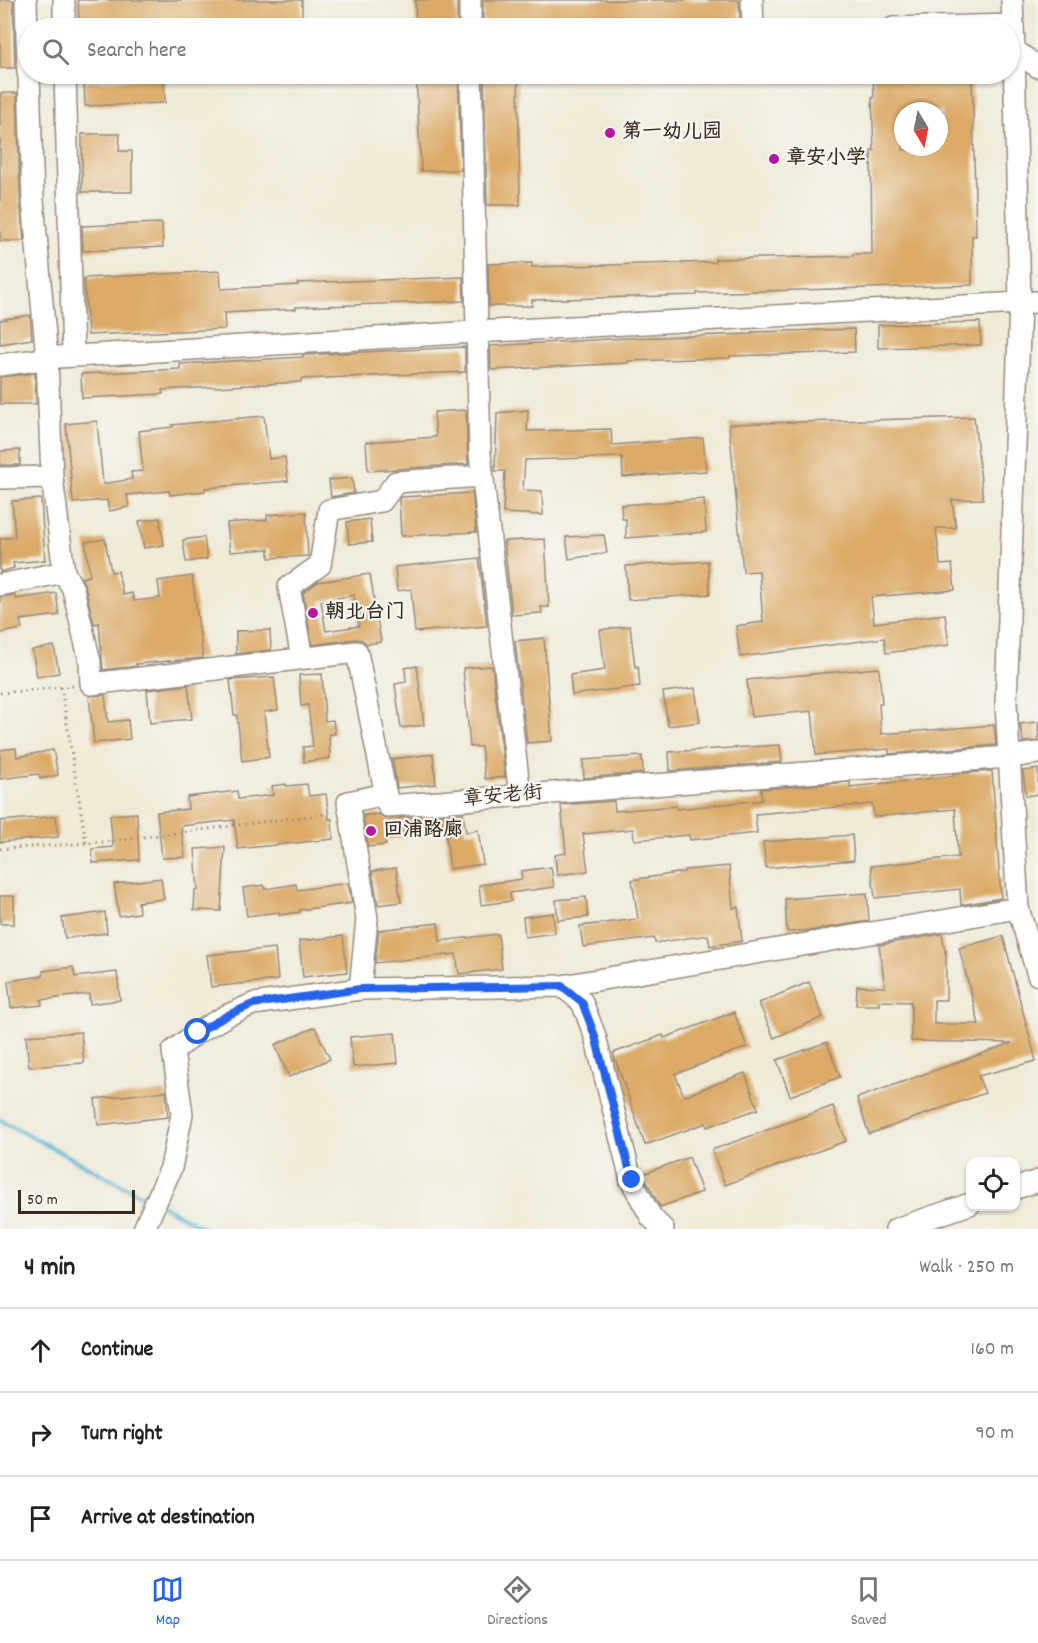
<!DOCTYPE html>
<meta charset="utf-8">
<style>
body{margin:0;font-family:Dekko,"LXGW WenKai TC",sans-serif;background:#f6f6f6;color:#222}
.controls{position:absolute;right:18px;bottom:18px;display:grid;overflow:hidden;border-radius:12px;box-shadow:0 2px 4px #0004}
.controls button{width:54px;height:54px;display:grid;place-items:center;padding:0;border:0;border-bottom:2px solid #e0e0e0;background:#fff;color:#222;font:30px sans-serif}
.compass{position:absolute;left:894px;top:102px;width:54px;height:54px;border-radius:50%;background:#fff;box-shadow:0 2px 4px #0004;rotate:170deg}
.scale{position:absolute;left:18px;bottom:15px;width:117px;box-sizing:border-box;padding-left:6px;border:3px solid #3b2a1e;border-top:0;font-size:16px;line-height:21px;white-space:nowrap;color:#3b2a1e;-webkit-text-stroke:4px #f6f6f2;paint-order:stroke}
.stop{position:absolute;width:18px;height:18px;margin:-14px;border:4px solid #2563eb;border-radius:50%;background:#fff}
.stop.end{background:#2563eb;border-color:#fff;box-shadow:0 2px 6px #0008}
.list{margin:0;padding:0;list-style:none}
h2{display:flex;justify-content:space-between;align-items:center;height:78px;margin:0;padding:0 24px;font-size:26px}
h2 small{font-size:20px;font-weight:400;color:#767676}
.list li{display:grid;grid-template-columns:39px 1fr auto;gap:18px;align-items:center;box-sizing:border-box;height:84px;padding:0 24px;border-top:2px solid #e0e0e0}
.list b{display:block;font-size:22px;white-space:nowrap}
.list em{font-size:20px;font-style:normal;color:#767676}
.icon{flex:none;width:33px;height:33px;fill:none;stroke:currentColor;stroke-width:2;stroke-linecap:round;stroke-linejoin:round}
.map{position:relative;flex:none;width:1038px;height:1229px;overflow:hidden}
.search{position:absolute;background:#fff;box-shadow:0 2px 4px #0004;left:18px;right:18px;top:18px;height:66px;display:flex;align-items:center;gap:15px;box-sizing:border-box;padding:0 21px;border-radius:33px;color:#767676;font-size:22px}
.sheet{height:330px;background:#fff}
nav{display:flex;justify-content:space-around;align-items:center;box-sizing:border-box;height:84px;border-top:2px solid #e0e0e0;background:#fff;font-size:16px;color:#767676}
nav a{display:grid;justify-items:center;gap:3px}
nav .on{color:#2563eb}
.map>svg:first-child{display:block}
.lines{fill:none;stroke-linecap:round;stroke-linejoin:round}
.stream{stroke:#55b4d3;stroke-width:4.5}
.building{fill:#dcaa66;fill-rule:evenodd}
.minor-casing{stroke:#968a7b;stroke-width:24}
.path{stroke:#968a7b;stroke-width:3;stroke-dasharray:1.5 4.5;stroke-linecap:butt}
.minor{stroke:#fff;stroke-width:21}
.route{stroke:#2563eb;stroke-width:8}
.poi-dot{fill:#b5179e;stroke:#f6f6f2;stroke-width:2}
.labels{text-anchor:middle;dominant-baseline:central;stroke-width:4.5;stroke-linejoin:round;paint-order:stroke}
.poi-label{font-size:20px;font-weight:bold;fill:#3b2a1e;stroke:#f6f6f2;text-anchor:start}
.street-label{font-size:20px;fill:#3b2a1e;stroke:#f6f6f2}
</style>
<div class="map">
<svg width="1038" height="1229" viewBox="0 0 1038 1229">
<rect width="100%" height="100%" fill="#f6f6f2"/>
<filter id="ink" filterUnits="userSpaceOnUse"><feTurbulence type="fractalNoise" baseFrequency=".0167" numOctaves="2"/><feDisplacementMap in="SourceGraphic" scale="12" xChannelSelector="R" yChannelSelector="G"/><feConvolveMatrix kernelMatrix="1 2 1 2 8 2 1 2 1" color-interpolation-filters="sRGB"/></filter>
<filter id="wash" filterUnits="userSpaceOnUse"><feTurbulence type="fractalNoise" baseFrequency=".008" numOctaves="4" result="noise"/><feDisplacementMap in="SourceGraphic" scale="24" xChannelSelector="R" yChannelSelector="G"/><feGaussianBlur stdDeviation="1.35" result="paint"/><feColorMatrix in="noise" values="0 0 0 0 0 0 0 0 0 0 0 0 0 0 0 0 0 1.4 0 .05"/><feComposite in="paint" operator="in"/></filter>
<g filter="url(#wash)">
<rect width="100%" height="100%" fill="#f0ebd8"/>
<g class="lines">
<g class="stream">
<path d="M0,1120L150,1200"/>
<path d="M161,1205L206,1229"/>
</g>
</g>
<g id="blocks">
<g class="building">
<path d="M0,0H13L15,68H0Z"/>
<path d="M78,0H302V28H79Z"/>
<path d="M415,0H457V28H416Z"/>
<path d="M483,0H739L740,22L628,23V28H483Z"/>
<path d="M416,74H458L461,170L421,171Z"/>
<path d="M484,74H518L520,205H487Z"/>
<path d="M873,74H972L976,236H972V285L697,293V295L532,300V306H489L488,264L532,263V267L715,262V259L853,256V254H872L871,151H874L872,98H874ZM903,111H942L943,149L903,150Z"/>
<path d="M164,78L165,103L85,106L84,82Z"/>
<path d="M0,93H17L20,200L24,241H0Z"/>
<path d="M82,134H120L119,151H132V192H82Z"/>
<path d="M162,223L163,247L83,251L82,226Z"/>
<path d="M220,271L221,289L298,285L297,283L463,277L464,301L296,307V309L224,313L225,329L88,335L84,278Z"/>
<path d="M30,315L32,339L0,344V320Z"/>
<path d="M980,322L981,345L878,348V325Z"/>
<path d="M854,329L855,352L730,356V358L628,361V363L491,370L490,346L627,338L752,334V332Z"/>
<path d="M465,347V372L301,379V382L162,390L163,394L82,398L81,374L180,369V364L303,357V355Z"/>
<path d="M35,373L36,404H0V377Z"/>
<path d="M466,410L468,464L368,471L366,442L436,437L434,412Z"/>
<path d="M528,410L527,431L611,429L612,445L703,438L706,471L623,477L622,457L525,460L523,490L542,491L543,515L503,513L505,471H495V469L497,413Z"/>
<path d="M264,416L269,459L285,457L288,481L205,488V491L170,495L169,491L127,495L129,507L109,511L107,500L73,503L66,424L97,421L103,484L132,479L131,472L143,471L139,431L173,427L172,425Z"/>
<path d="M974,417L983,499L952,500L956,528H936L940,565L952,564L955,590L871,597L874,623L945,614L949,645L886,653L884,638L740,657L736,626L763,622L759,571L743,572L729,424Z"/>
<path d="M20,450V465H0V451Z"/>
<path d="M352,478L354,493L331,497L329,480Z"/>
<path d="M472,493L476,532L401,536L399,499L401,497Z"/>
<path d="M41,499L45,560L13,563L14,568L0,572V539L15,537L12,501Z"/>
<path d="M704,499L706,532L626,538V519H622L621,505Z"/>
<path d="M306,512L308,556L269,558V549L230,552L227,523L267,520V515Z"/>
<path d="M160,518L164,545L144,548L139,521Z"/>
<path d="M370,519L372,542L349,544L347,522Z"/>
<path d="M604,535L607,553L569,559L566,537Z"/>
<path d="M204,537L207,559L186,562L183,540Z"/>
<path d="M105,539L111,572L118,571L123,595L132,593L134,601L160,598L158,581L192,576L203,658L136,664L137,666L103,670L99,623L94,624L85,586L81,578L90,576L85,542Z"/>
<path d="M545,539L549,607H541L542,613L512,615L504,541Z"/>
<path d="M479,558L487,626L415,632L411,589L397,591L395,567Z"/>
<path d="M708,561L710,594L628,600L626,566Z"/>
<path d="M370,574L381,642L367,644L362,640L355,639L312,645L303,593L318,582ZM354,595L359,626L326,631L321,601Z"/>
<path d="M56,593L59,615L20,620L22,629L0,633V597L15,595L16,599Z"/>
<path d="M630,626L635,667L638,666L640,686L572,695L570,675L605,670L600,630Z"/>
<path d="M270,630L271,650L236,654V631Z"/>
<path d="M544,638L552,741L527,743L515,641Z"/>
<path d="M54,646L59,673L37,677L32,650Z"/>
<path d="M417,666L424,725L401,728L395,684L406,682L405,668Z"/>
<path d="M492,666L505,777L485,779L481,747H470L463,668Z"/>
<path d="M879,668L882,704H879L881,734L994,725L996,745L889,754V749L816,755L812,711L751,717L747,680Z"/>
<path d="M322,674L325,721L333,720L335,734H329L330,758L304,762L303,747L313,746L308,705L301,706L299,675Z"/>
<path d="M274,677L278,710L264,712L269,757L242,761L237,715H234L230,680Z"/>
<path d="M188,685L192,719L150,723L147,690Z"/>
<path d="M695,688L700,722L668,726L663,692Z"/>
<path d="M105,695L108,722L128,720L130,739L94,743L89,696Z"/>
<path d="M1038,722V741L1023,742L1020,724Z"/>
<path d="M780,745L782,762L670,771L669,752Z"/>
<path d="M16,748L17,757L53,750L58,775L40,779L39,774L0,779V750Z"/>
<path d="M433,754L436,784L397,788L392,759Z"/>
<path d="M642,756L643,773L584,778L583,760Z"/>
<path d="M1038,769V794L1026,796L1023,771Z"/>
<path d="M992,771L1001,898L961,905L960,889L875,898L871,866L958,857L955,809L874,817L872,804L755,814L757,833L690,840L689,835L634,840L633,829L583,834L588,871L557,875L555,855L566,853L561,805L614,801L615,811L676,806L677,809L762,800L761,789L850,782V787L953,776V774Z"/>
<path d="M286,784V786L307,784L309,796L326,794L329,819H332L333,839L238,849L234,820L181,826L185,857L162,858L157,812L188,809L187,797L237,791L238,799L273,795L272,786Z"/>
<path d="M137,813L139,860L93,863L92,849L113,847L110,815Z"/>
<path d="M463,813L466,832L478,830L483,864L450,869L445,829L385,840L386,845L368,847L363,816L378,814L383,817L389,819Z"/>
<path d="M56,816L58,837L0,842V821Z"/>
<path d="M852,835L854,860L766,868L763,842Z"/>
<path d="M225,847L221,911L194,910L195,890L198,891L195,849Z"/>
<path d="M729,866L733,908L738,907L742,941L710,946L708,935L655,943L654,938L583,947L580,926L638,919L632,880L684,872V870Z"/>
<path d="M551,867L554,887L510,893L511,901L481,905L479,885L522,879L521,871Z"/>
<path d="M396,868L401,902L378,905L372,871Z"/>
<path d="M161,878L164,899L138,902L139,913L119,916L114,884Z"/>
<path d="M348,883L352,903L300,910V912L279,915V912L247,916L243,888L264,885L265,889L296,884L297,890Z"/>
<path d="M867,893L869,921L814,930L787,932L785,899Z"/>
<rect x="0" y="896" width="14" height="28"/>
<path d="M586,897L588,917L558,920L556,900Z"/>
<path d="M105,912L107,933L65,938L62,918Z"/>
<path d="M553,913L555,933L525,937L523,917Z"/>
<path d="M438,923L440,941L498,934L502,969L459,974L456,954L375,963L379,930Z"/>
<path d="M942,934L945,952L946,951V1000H934V1024H979L959,948L1003,936L1036,1061L978,1076L985,1093L869,1134L857,1098L1012,1043L911,1041V1002L879,1001V1005H856L857,986L885,987L879,945Z"/>
<path d="M343,936L347,972L303,977L299,941Z"/>
<path d="M275,948L278,980L211,987L207,955Z"/>
<path d="M73,967L75,977L117,972L120,1000L90,1004L89,994L41,1000L42,1005L11,1008L8,981L43,976V971Z"/>
<path d="M809,982L823,1017L774,1038L759,1003Z"/>
<path d="M734,1012L747,1047L675,1074L684,1096L745,1073L758,1109L707,1127L706,1123L645,1145L613,1053L663,1035L664,1038Z"/>
<path d="M315,1027L330,1059L289,1077L275,1045Z"/>
<path d="M81,1032L84,1063L29,1067L26,1036Z"/>
<path d="M395,1033L398,1063L353,1067L350,1037Z"/>
<path d="M827,1042L840,1077L790,1096L777,1060Z"/>
<path d="M166,1091L168,1117L98,1125L95,1099Z"/>
<path d="M833,1106L846,1141L725,1185L712,1150Z"/>
<path d="M689,1157L702,1192L660,1207L643,1174Z"/>
</g>
</g>
</g>
<g filter="url(#ink)">
<use href="#blocks" fill-opacity="0" stroke="#968a7b" stroke-width="1.5"/>
<g class="lines">
<g class="minor-casing">
<g id="minor">
<path d="M26,0L28,73"/>
<path d="M64,0V28"/>
<path d="M470,0V28"/>
<path d="M752,0L753,28"/>
<path d="M1012,0L1014,50L1020,303L1006,703L1018,908L1038,975"/>
<path d="M893,28L1013,25"/>
<path d="M1014,50L1038,67"/>
<path d="M65,74L73,356"/>
<path d="M471,74L480,454L520,796"/>
<path d="M0,365L58,357L476,332L1038,302"/>
<path d="M0,478L52,477"/>
<path d="M64,572L73,589L90,662L91,684L357,652L388,806L1008,757L1038,753"/>
<path d="M0,585L64,572L52,477L47,359L33,200L29,74"/>
<path d="M302,658L289,587L320,565L329,510L382,501L396,482L482,476"/>
<path d="M562,986L1018,908"/>
<path d="M360,989L367,919L348,802L386,794"/>
<path d="M1016,1188L1038,1181"/>
<path d="M144,1229L171,1168L182,1114L173,1051L198,1032L228,1015L253,1004L360,989L562,986L582,1002L595,1036L631,1180L651,1217L663,1229"/>
<path d="M896,1229L970,1204"/>
</g>
</g>
<g class="path">
<path d="M61,687L86,843"/>
<path d="M0,693L73,686"/>
<path d="M0,849L105,842L333,813"/>
</g>
<use href="#minor" class="minor"/>
</g>
</g>
<g class="lines" filter="url(#ink)">
<path class="route" d="M198,1032L228,1015L253,1004L360,989L562,986L582,1002L595,1036L632,1180"/>
</g>
<g class="poi-dot">
<circle cx="610" cy="133" r="6"/>
<circle cx="774" cy="159" r="6"/>
<circle cx="313" cy="613" r="6"/>
<circle cx="371" cy="831" r="6"/>
</g>
<g class="labels">
<g class="poi-label">
<text x="622" y="133">第一幼儿园</text>
<text x="786" y="159">章安小学</text>
<text x="325" y="613">朝北台门</text>
<text x="383" y="831">回浦路廊</text>
</g>
<g class="street-label">
<text transform="translate(503 797) rotate(-5)">章安老街</text>
</g>
</g>
</svg>
<div class="controls">
<button><svg class="icon" aria-label="locate" viewBox="0 0 24 24"><circle cx="12" cy="12" r="6"/><path d="M12 2v4M12 18v4M2 12h4M18 12h4"/></svg></button>
</div>
<svg class="compass" viewBox="-18 -18 36 36"><path d="M0-13l5 13h-10z" fill="#e53935"/><path d="M0 13l5-13h-10z" fill="#767676"/></svg>
<div class="scale">50 m</div>
<div class="stop" style="left:198px;top:1032px"></div>
<div class="stop end" style="left:632px;top:1180px"></div>
<div class="search"><svg class="icon" aria-label="search" viewBox="0 0 24 24"><circle cx="10" cy="10" r="6"/><path d="M15 15l6 6"/></svg>Search here</div>
</div>
<section class="sheet">
<h2>4 min<small>Walk · 250 m</small></h2>
<ul class="list">
<li><svg class="icon" aria-label="ahead" viewBox="0 0 24 24"><path d="M12 20V5M6 11l6-6 6 6"/></svg><div><b>Continue</b></div><em>160 m</em></li>
<li><svg class="icon" aria-label="right" viewBox="0 0 24 24"><path d="M7 20v-9h11M14 6l5 5-5 5"/></svg><div><b>Turn right</b></div><em>90 m</em></li>
<li><svg class="icon" aria-label="arrive" viewBox="0 0 24 24"><path d="M6 21V4h12l-3 4 3 4H6"/></svg><div><b>Arrive at destination</b></div></li>
</ul>
</section>
<nav>
<a class="on"><svg class="icon" aria-label="map" viewBox="0 0 24 24"><path d="M3 6l6-2 6 2 6-2v14l-6 2-6-2-6 2zM9 4v14M15 6v14"/></svg>Map</a>
<a><svg class="icon" aria-label="directions" viewBox="0 0 24 24"><path d="M12 3l9 9-9 9-9-9zM9 14v-3h6M13 9l2 2-2 2"/></svg>Directions</a>
<a><svg class="icon" aria-label="saved" viewBox="0 0 24 24"><path d="M7 4h10v16l-5-4-5 4z"/></svg>Saved</a>
</nav>
